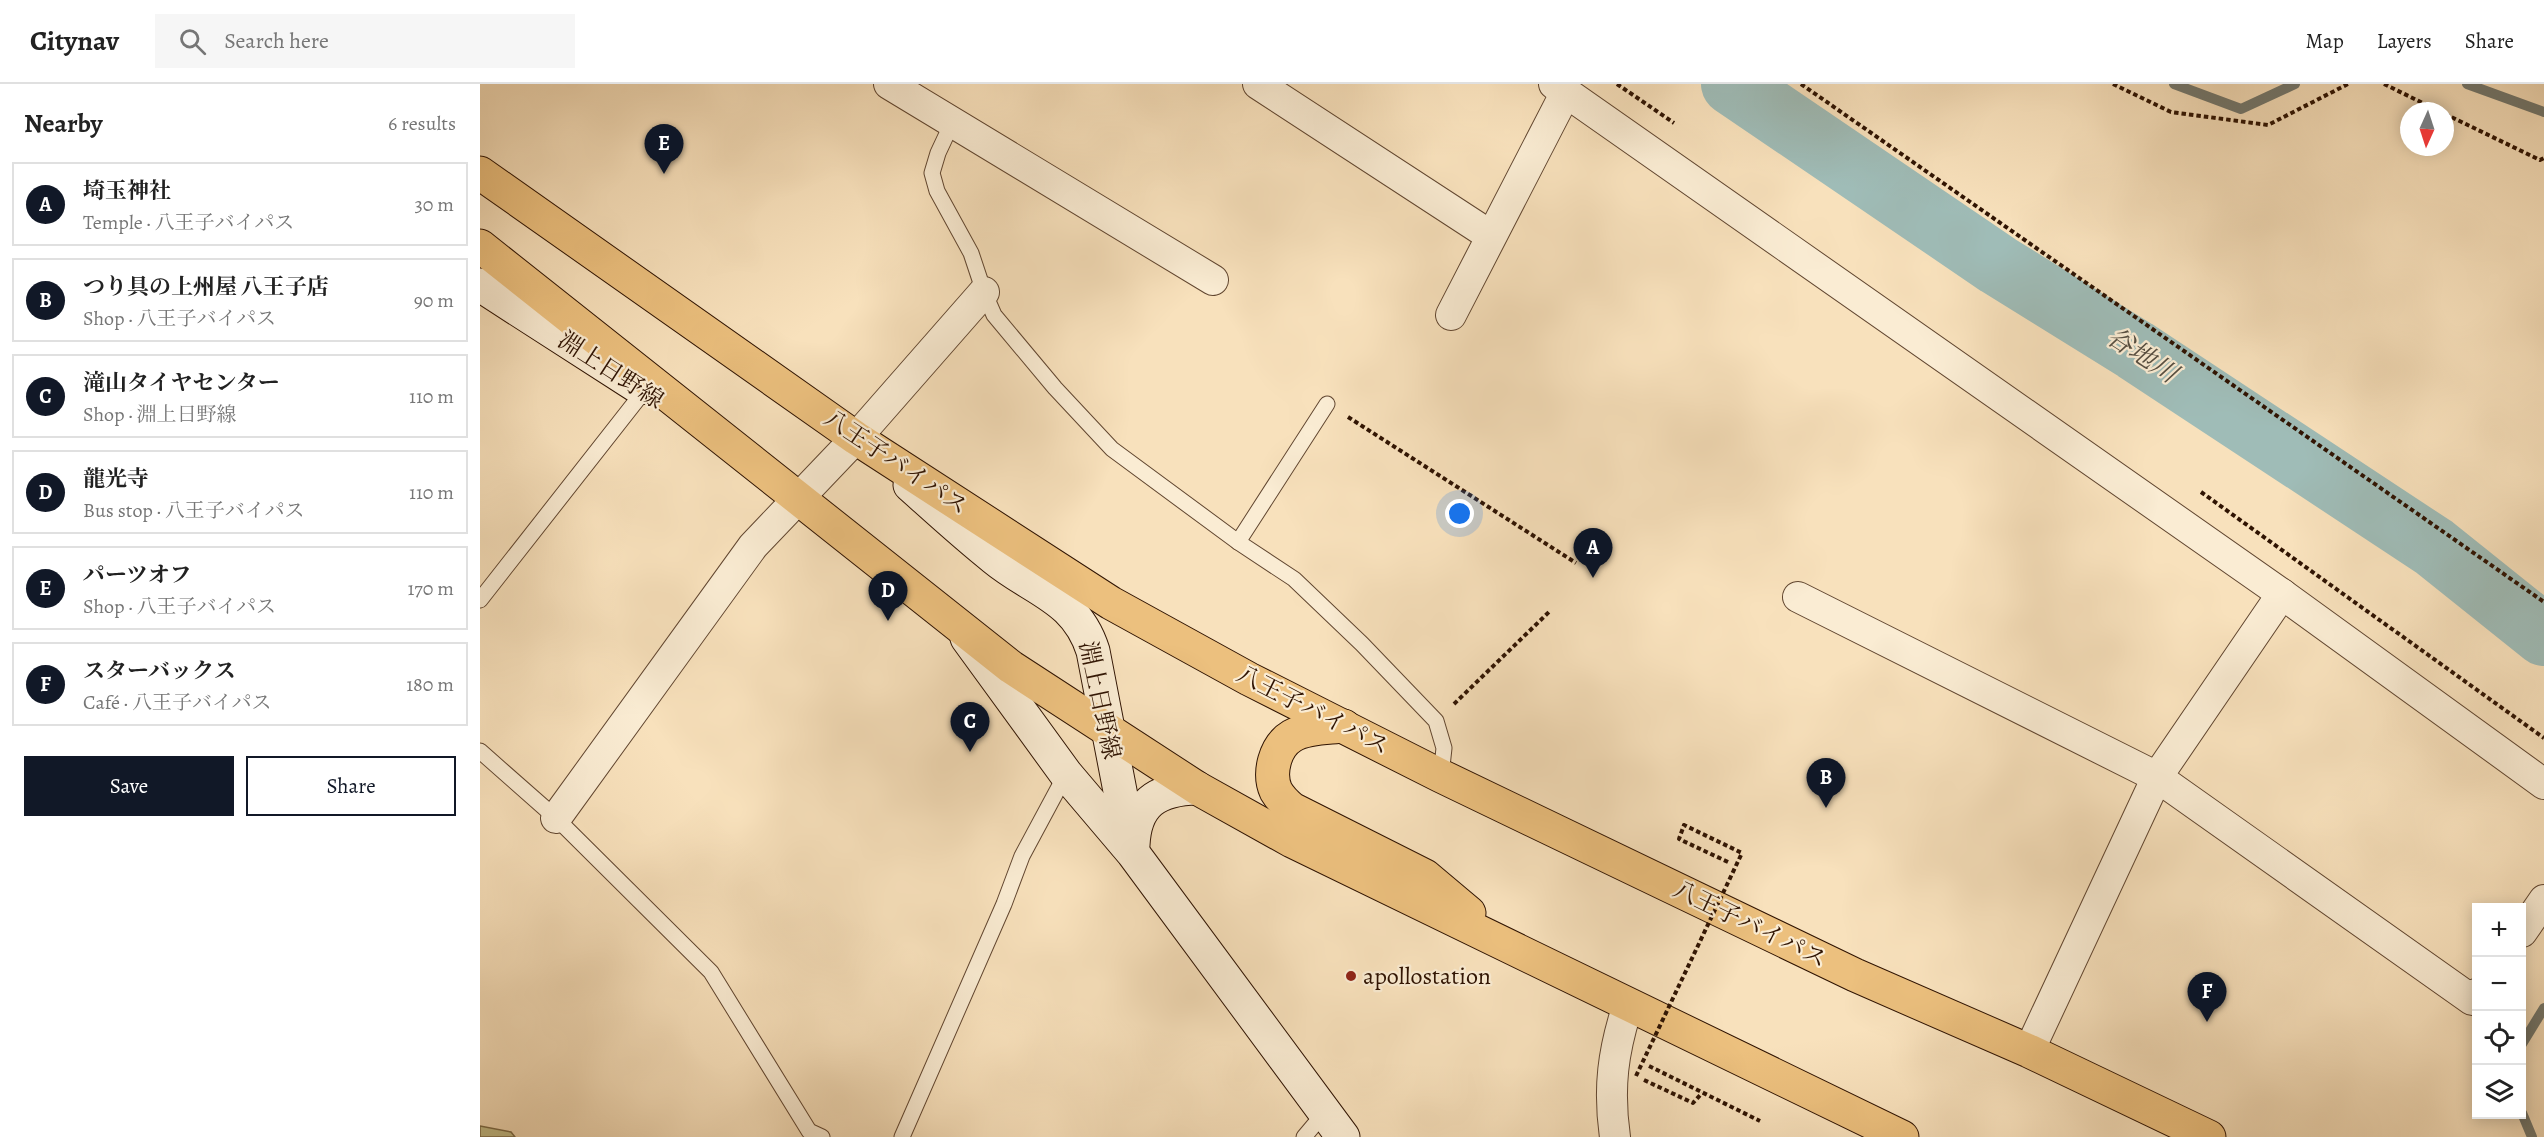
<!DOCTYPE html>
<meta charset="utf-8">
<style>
body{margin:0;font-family:Alegreya,"Noto Serif JP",serif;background:#f6f6f6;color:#222}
.controls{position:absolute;right:18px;bottom:18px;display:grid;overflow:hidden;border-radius:0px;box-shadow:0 3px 15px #0003}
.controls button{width:54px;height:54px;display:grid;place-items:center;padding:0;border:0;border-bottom:2px solid #e0e0e0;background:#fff;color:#222;font:30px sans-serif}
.compass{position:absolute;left:1920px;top:18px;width:54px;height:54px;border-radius:50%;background:#fff;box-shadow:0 3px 15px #0003;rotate:183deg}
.you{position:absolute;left:980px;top:430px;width:21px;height:21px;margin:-15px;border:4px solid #fff;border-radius:50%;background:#1a73e8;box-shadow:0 0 0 9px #1a73e833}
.badge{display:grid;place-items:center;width:39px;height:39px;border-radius:50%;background:#111827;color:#fff;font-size:20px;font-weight:700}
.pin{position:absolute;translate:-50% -50px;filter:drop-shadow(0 2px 3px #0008)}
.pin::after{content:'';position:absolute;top:32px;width:21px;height:18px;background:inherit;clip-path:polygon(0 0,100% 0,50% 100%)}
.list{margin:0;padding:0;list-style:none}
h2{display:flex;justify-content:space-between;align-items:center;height:78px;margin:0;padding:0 24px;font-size:26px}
h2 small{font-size:20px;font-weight:400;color:#767676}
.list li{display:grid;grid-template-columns:39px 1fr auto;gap:18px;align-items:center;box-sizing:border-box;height:84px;margin:0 12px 12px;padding:0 12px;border:2px solid #e0e0e0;border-radius:0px}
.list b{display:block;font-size:22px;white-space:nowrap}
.list p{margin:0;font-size:20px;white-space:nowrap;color:#767676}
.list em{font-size:20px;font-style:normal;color:#767676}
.actions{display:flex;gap:12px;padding:18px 24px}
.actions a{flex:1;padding:14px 0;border:2px solid #111827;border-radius:0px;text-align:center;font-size:21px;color:#111827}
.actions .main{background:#111827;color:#fff}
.icon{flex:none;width:33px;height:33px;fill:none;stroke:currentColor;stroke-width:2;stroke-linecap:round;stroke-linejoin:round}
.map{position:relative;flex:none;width:2064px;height:1053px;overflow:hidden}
header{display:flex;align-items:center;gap:36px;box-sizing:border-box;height:84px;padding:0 30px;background:#fff;border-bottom:2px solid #e0e0e0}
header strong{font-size:28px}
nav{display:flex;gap:33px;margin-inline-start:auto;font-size:21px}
.search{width:420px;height:54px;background:#f6f6f6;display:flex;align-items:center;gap:15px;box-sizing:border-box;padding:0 21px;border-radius:0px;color:#767676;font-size:22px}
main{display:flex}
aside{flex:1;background:#fff}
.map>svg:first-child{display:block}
.green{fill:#c4c18c;stroke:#7a6a47;stroke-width:1.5}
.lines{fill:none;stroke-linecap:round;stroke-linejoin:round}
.stream{stroke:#72786f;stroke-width:10}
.river{stroke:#9fbcb7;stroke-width:62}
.lane-casing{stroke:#614630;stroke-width:17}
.street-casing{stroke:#614630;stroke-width:32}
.secondary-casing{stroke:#2f1302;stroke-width:35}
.highway-casing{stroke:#2f1302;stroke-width:35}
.path{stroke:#2f1302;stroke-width:4;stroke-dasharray:4.5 3;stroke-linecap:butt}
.lane{stroke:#faecd3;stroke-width:15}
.street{stroke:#faecd3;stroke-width:30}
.secondary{stroke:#faecd3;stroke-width:33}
.highway{stroke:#ecc07e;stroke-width:33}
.path-bridge{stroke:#2f1302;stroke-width:4;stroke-dasharray:4.5 3;stroke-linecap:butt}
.poi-dot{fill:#8f2418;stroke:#faecd3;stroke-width:2}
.labels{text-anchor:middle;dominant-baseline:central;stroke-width:4.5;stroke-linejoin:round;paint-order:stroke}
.street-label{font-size:24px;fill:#2f1302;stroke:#faecd3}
.poi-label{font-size:24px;fill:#2f1302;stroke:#faecd3;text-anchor:start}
.water-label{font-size:26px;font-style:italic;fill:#564e41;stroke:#faecd3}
</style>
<header>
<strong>Citynav</strong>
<div class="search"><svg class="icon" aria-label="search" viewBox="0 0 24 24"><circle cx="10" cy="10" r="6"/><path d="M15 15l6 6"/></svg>Search here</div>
<nav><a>Map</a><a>Layers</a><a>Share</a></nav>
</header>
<main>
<aside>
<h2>Nearby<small>6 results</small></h2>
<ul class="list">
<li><span class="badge">A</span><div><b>埼玉神社</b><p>Temple · 八王子バイパス</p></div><em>30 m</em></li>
<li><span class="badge">B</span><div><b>つり具の上州屋 八王子店</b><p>Shop · 八王子バイパス</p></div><em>90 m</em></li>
<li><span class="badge">C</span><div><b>滝山タイヤセンター</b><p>Shop · 淵上日野線</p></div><em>110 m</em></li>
<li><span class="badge">D</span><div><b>龍光寺</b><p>Bus stop · 八王子バイパス</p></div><em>110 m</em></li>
<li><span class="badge">E</span><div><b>パーツオフ</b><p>Shop · 八王子バイパス</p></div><em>170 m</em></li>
<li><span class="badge">F</span><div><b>スターバックス</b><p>Café · 八王子バイパス</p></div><em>180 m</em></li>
</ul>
<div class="actions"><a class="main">Save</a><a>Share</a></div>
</aside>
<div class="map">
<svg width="2064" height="1053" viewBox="0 0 2064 1053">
<rect width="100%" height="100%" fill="#f8e1bc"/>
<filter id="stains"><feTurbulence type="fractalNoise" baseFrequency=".00333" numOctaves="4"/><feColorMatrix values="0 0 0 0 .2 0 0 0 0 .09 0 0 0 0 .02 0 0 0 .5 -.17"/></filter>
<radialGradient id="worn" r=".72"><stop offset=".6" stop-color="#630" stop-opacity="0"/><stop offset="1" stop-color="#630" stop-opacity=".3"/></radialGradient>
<path class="green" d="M0,1042L31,1048L35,1053H0Z"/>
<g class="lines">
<g class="stream">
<path d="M1694,0L1761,25L1815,0"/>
<path d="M1987,0L2064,28"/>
<path d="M2042,960L2064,924"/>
<path d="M2042,1029L2052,1053"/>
</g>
<path class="river" d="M1252,0L1518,181L1655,266L1954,463L2064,551"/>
<g class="lane-casing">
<g id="lane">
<path d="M472,39L458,69L452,89L457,107L491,169L504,208L514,231L575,304L632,365L758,458L814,495L882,560L956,637L964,664L961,692"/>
<path d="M758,458L847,320"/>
<path d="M0,516L164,307"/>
<path d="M0,667L76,734L231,888L329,1047L342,1053"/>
<path d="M422,1053L524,820L542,772L586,690"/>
<path d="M824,1053L845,1028"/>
</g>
</g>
<g class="street-casing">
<g id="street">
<path d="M409,0L733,196"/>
<path d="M778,0L1011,152"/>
<path d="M1074,0L1802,510L2064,700"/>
<path d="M971,231L1086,8"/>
<path d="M1318,513L1677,693L1992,916L1996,910"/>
<path d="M76,734L273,462L376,354L504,208"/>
<path d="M2042,848L2064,816"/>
<path d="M1549,967L1677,693L1802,510"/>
<path d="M1135,1053C1128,1004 1133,967 1148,921"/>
</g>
</g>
<g class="secondary-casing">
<g id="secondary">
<path d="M0,201L160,304"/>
<path d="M430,401C458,426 485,451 514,474C554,507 596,513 613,567L651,764"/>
<path d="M487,554L586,690L653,769L863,1053"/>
<path d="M653,761C655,720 676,705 717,704"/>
</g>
</g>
<g class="highway-casing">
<g id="highway">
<path d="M0,89L376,354L631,519L769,595L961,692L1375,891L1549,967L1729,1053"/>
<path d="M0,162L531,583L717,704L812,757L1422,1053"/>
<path d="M864,642C848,644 827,643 812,652C795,662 788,689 796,707C800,714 806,720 812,725L945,792L989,829"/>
</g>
</g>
<g class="path">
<path d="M1137,0L1194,39"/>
<path d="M1321,0L2064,518"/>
<path d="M1633,0L1691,28L1788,41L1868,0"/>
<path d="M1904,0L1959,27"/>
<path d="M1965,30L2060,76L2064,74"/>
<path d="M868,333L1096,479"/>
<path d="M1721,408L2064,654"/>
<path d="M974,620L1070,527"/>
<path d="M1248,778L1199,755L1204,741L1262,769"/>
<path d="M1169,982L1280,1037"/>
<path d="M1164,996L1213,1019L1222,1009"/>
</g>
<use href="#lane" class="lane"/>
<use href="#street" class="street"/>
<use href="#secondary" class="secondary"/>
<use href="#highway" class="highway"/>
<path class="path-bridge" d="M1156,992L1262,769"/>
</g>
<circle class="poi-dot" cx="871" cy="892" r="6"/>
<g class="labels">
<g class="street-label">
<text transform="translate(131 286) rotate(33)">淵上日野線</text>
<text transform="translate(416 378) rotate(34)">八王子バイパス</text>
<text transform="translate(620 616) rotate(78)">淵上日野線</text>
<text transform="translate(833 626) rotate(27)">八王子バイパス</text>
<text transform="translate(1270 840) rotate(26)">八王子バイパス</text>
</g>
<g class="poi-label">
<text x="883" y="892">apollostation</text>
</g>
<g class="water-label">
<text transform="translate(1662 271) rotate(33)">谷地川</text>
</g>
</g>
<rect width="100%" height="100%" filter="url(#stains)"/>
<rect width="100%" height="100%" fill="url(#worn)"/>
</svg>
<div class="controls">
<button>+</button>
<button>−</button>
<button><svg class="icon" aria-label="locate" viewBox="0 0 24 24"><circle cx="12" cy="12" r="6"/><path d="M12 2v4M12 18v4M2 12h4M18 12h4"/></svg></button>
<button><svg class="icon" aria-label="layers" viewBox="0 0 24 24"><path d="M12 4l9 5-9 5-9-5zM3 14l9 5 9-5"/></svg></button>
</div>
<svg class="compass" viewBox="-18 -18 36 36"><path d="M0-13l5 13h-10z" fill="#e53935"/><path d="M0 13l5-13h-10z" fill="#767676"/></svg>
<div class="you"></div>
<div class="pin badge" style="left:1113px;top:494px">A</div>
<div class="pin badge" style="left:1346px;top:724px">B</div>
<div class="pin badge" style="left:490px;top:668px">C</div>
<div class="pin badge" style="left:408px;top:537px">D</div>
<div class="pin badge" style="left:184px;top:90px">E</div>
<div class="pin badge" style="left:1727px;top:938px">F</div>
</div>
</main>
